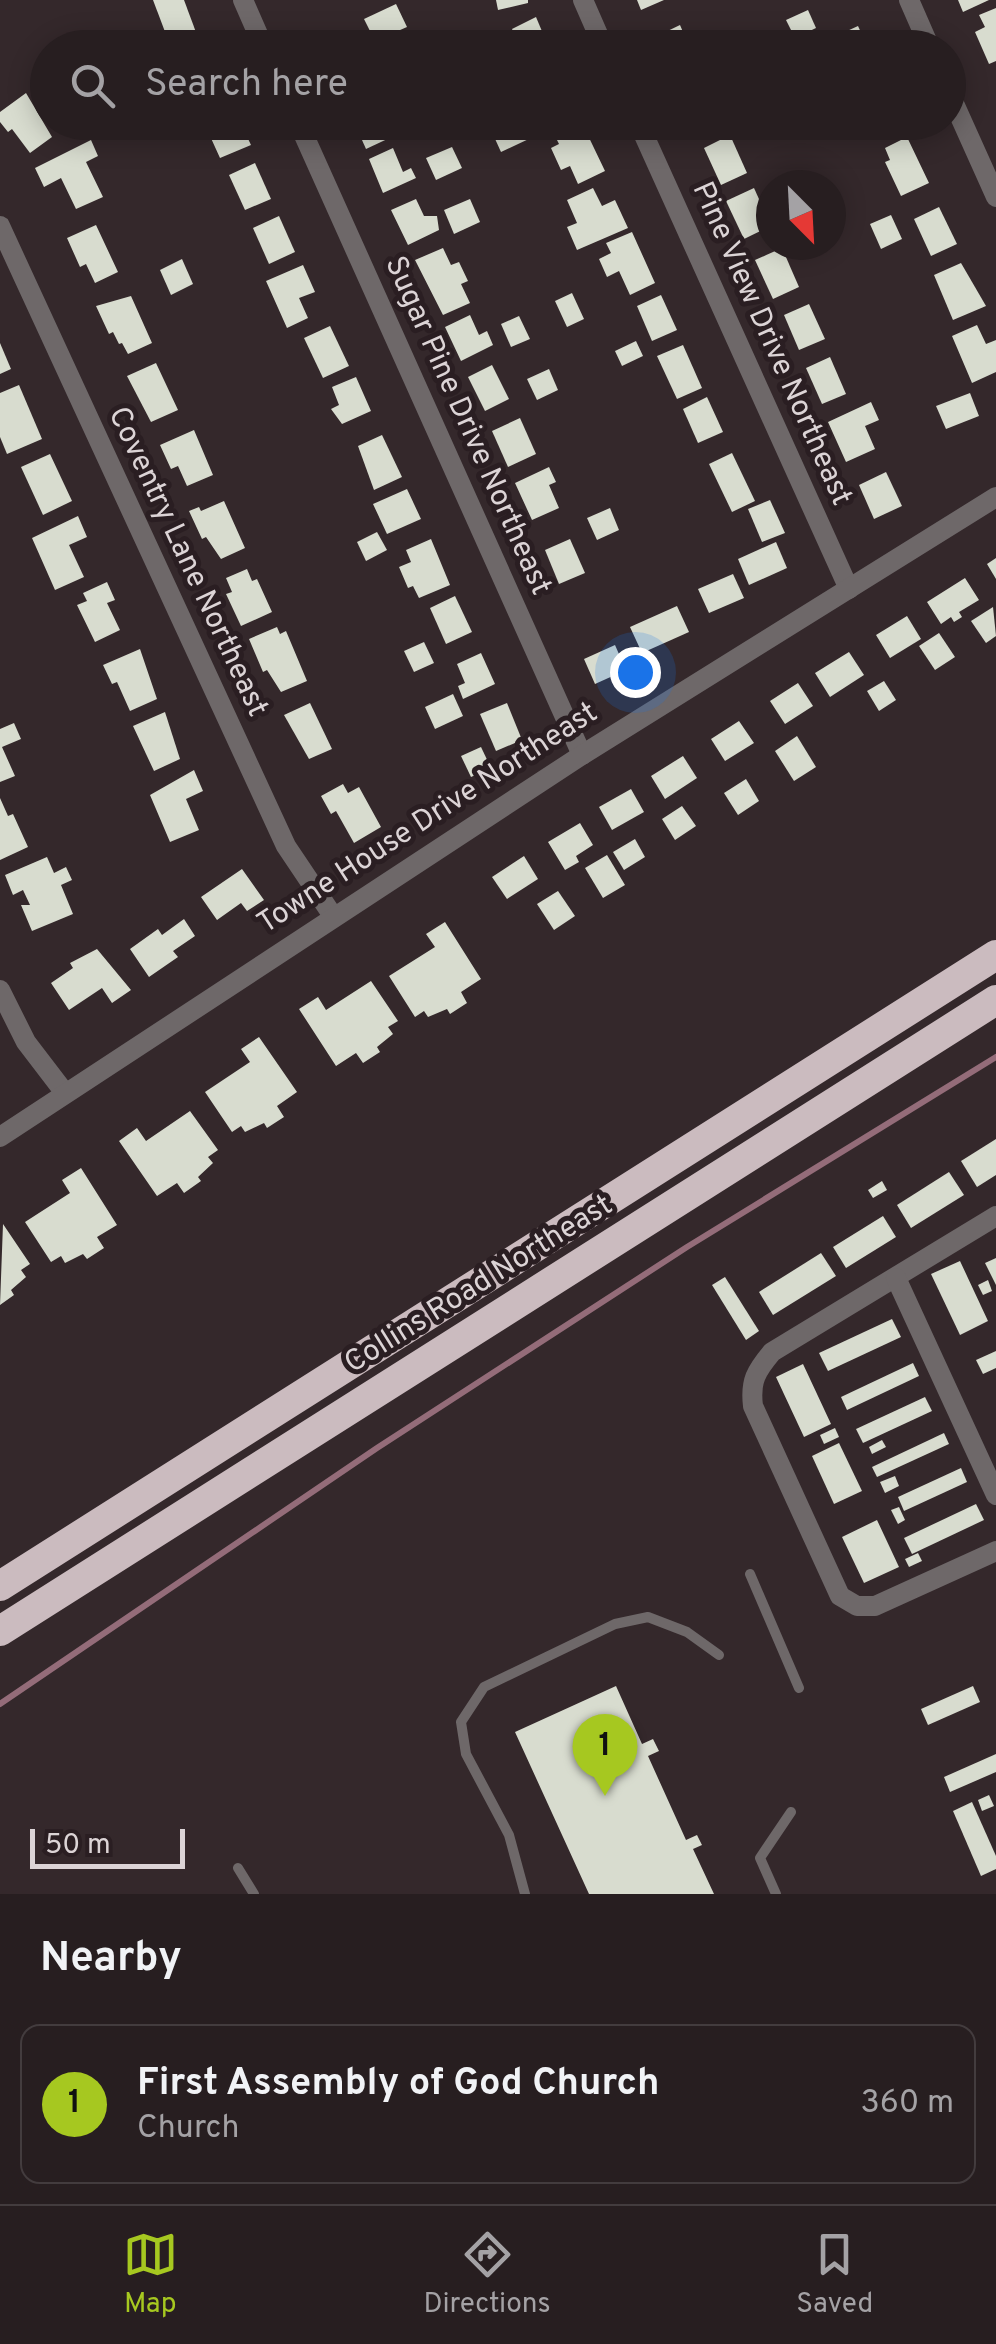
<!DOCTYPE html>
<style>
body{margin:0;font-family:Overpass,sans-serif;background:#2f2729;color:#f1f3f6}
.compass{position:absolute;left:756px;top:170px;width:90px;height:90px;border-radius:50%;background:#271e20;box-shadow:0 5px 25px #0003;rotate:156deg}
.scale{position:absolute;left:30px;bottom:25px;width:155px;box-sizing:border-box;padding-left:10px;border:5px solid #dcd4d6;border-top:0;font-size:28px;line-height:35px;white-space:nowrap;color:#dcd4d6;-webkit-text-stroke:8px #2a1e22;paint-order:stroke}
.you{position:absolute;left:635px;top:672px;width:35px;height:35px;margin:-25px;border:8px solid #fff;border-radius:50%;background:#1a73e8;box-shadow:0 0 0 15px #1a73e833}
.badge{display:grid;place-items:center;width:65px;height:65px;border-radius:50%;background:#a6c820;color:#111;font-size:32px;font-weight:700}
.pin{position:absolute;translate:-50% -82px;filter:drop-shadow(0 2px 5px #0008)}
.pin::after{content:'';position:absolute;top:52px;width:35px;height:30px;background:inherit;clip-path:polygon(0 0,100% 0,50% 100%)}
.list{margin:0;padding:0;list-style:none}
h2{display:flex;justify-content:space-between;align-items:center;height:130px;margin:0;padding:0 40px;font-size:42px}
h2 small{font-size:32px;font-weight:400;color:#a4a2a5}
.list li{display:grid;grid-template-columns:65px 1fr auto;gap:30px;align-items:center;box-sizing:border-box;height:160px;margin:0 20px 20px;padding:0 20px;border:2px solid #433c3e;border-radius:20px}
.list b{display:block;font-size:38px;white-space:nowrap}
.list p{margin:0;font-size:32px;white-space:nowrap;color:#a4a2a5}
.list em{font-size:32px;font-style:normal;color:#a4a2a5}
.icon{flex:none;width:55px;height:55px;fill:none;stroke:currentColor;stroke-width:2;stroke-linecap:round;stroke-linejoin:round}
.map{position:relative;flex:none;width:996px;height:1894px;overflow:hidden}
.search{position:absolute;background:#271e20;box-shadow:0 5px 25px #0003;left:30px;right:30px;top:30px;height:110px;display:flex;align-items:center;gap:25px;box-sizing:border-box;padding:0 35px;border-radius:55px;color:#a4a2a5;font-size:38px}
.sheet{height:310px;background:#271e20}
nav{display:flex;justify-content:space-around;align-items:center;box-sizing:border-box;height:140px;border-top:2px solid #433c3e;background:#271e20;font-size:28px;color:#a4a2a5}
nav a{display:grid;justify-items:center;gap:5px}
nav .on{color:#a6c820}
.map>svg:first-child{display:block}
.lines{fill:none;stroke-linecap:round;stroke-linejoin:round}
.stream{stroke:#946c79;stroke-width:6}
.building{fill:#d8dccf}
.service{stroke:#6e6869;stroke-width:10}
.minor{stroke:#6e6869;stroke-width:20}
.motorway{stroke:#cbbbbf;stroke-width:30}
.labels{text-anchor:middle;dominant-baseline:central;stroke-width:10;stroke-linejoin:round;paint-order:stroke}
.street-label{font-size:30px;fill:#dcd4d6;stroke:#2a1e22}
</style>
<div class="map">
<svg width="996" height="1894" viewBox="0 0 996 1894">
<rect width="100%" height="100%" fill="#34282b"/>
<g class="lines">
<path class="stream" d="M0,1704L377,1448L687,1247L996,1057"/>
</g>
<g class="building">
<path d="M153,0H184L197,35L170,45Z"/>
<path d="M496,0H528V3L498,10Z"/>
<path d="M637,0H664L641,10Z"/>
<path d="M958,0H989L963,12Z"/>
<path d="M396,4L407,27L375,41L364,19Z"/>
<path d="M996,8V61L989,64L975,32L985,27L979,15Z"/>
<path d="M808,10L816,28L795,38L786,20Z"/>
<path d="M536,17L549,48H520L512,29Z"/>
<path d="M680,25L689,46L700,41L703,48H657L653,38Z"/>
<path d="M858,26L868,48H838L834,37Z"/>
<path d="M816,30L823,44L803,48L798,38Z"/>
<path d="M344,35L349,45L363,39L366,48H316Z"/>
<path d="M26,93L52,137L30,153L12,129L8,132L0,122V112Z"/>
<path d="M200,122H240L251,145L220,158L210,136L203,139L197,124Z"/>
<path d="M354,122H392L398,134L366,149Z"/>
<path d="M507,122H526L533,137L501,152L491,130Z"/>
<path d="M691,122H714V123L694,131Z"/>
<path d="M852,122H899L902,129L877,140L870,124L856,131Z"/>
<path d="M582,123L605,171L578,184L570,166L561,170L551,148L559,144L555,136Z"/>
<path d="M730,135L747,173L721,185L704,148Z"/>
<path d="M907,137L929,183L901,196L885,162L890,160L885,148Z"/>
<path d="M91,140L98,156L86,162L103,197L76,209L61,178L44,187L35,168Z"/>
<path d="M452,147L462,168L436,180L426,158Z"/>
<path d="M393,148L403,172L411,168L416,178L383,193L369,159Z"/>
<path d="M255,163L271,199L245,210L229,175Z"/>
<path d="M593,188L602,206L615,200L628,228L577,250L567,227L577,223L567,200Z"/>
<path d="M754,188L771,226L744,239L726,201Z"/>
<path d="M416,199L424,216H437L439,230L408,245L391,210Z"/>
<path d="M470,199L480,222L454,234L444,210Z"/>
<path d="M939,207L957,244L931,256L914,219Z"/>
<path d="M891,215L902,239L881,249L870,224Z"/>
<path d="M279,216L295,252L269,264L253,228Z"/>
<path d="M96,225L118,272L95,283L86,264L80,267L67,238Z"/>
<path d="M632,232L655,283L630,295L619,271L607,277L599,259L611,253L606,243Z"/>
<path d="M443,248L451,265L459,262L468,281L461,284L470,303L443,315L415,260Z"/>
<path d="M782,248L799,287L773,299L755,260Z"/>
<path d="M182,259L193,284L171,295L160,270Z"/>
<path d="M961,263L986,306L953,320L934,275Z"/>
<path d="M303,265L315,292L299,298L308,318L287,328L266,281Z"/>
<path d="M572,293L584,319L567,327L555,301Z"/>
<path d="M661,295L677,330L652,341L637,306Z"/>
<path d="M131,296L152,343L128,354L122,343L119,344L113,332L109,334L96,306Z"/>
<path d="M809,304L825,339L799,350L784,315Z"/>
<path d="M470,315L479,335L487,331L493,345L461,361L445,327Z"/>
<path d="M519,316L530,339L511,347L501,324Z"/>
<path d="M977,325L986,344L996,340V372L972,383L952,336Z"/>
<path d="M330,326L349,366L323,378L304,338Z"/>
<path d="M636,341L643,356L622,366L615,351Z"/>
<path d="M0,343L11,369L0,374Z"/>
<path d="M683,345L702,388L677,399L657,356Z"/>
<path d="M830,357L846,394L822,404L806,368Z"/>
<path d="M156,363L178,410L151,422L127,376Z"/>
<path d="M492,365L509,399L485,411L468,377Z"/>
<path d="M549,369L558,390L537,400L527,379Z"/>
<path d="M356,377L371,411L342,424L331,409L339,405L332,387Z"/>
<path d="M19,385L42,439L7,454L0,437V393Z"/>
<path d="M970,393L979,416L946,429L936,406Z"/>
<path d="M707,397L723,432L698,443L683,409Z"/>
<path d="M871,402L879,420L865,426L875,449L846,462L828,422Z"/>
<path d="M520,418L536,454L508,467L492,431Z"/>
<path d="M194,430L213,475L187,486L178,466L171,469L160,445Z"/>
<path d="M382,435L402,477L374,490L358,446Z"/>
<path d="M732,453L755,501L732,512L709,464Z"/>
<path d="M50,454L72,501L43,515L21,467Z"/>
<path d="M549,467L556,482L549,485L559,508L532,520L515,483Z"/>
<path d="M886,472L902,506L874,519L859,485Z"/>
<path d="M407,489L421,519L387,534L373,504Z"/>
<path d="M770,500L785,533L762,542L748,509Z"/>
<path d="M224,501L245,548L221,559L206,537L202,539L189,511L199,507L201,511Z"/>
<path d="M610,508L619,530L597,540L587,518Z"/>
<path d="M78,516L87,537L69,545L84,577L55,590L32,538Z"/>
<path d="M377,532L387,550L366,561L357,542Z"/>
<path d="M431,539L450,585L419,598L413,586L408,588L399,567L411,562L406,550Z"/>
<path d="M570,539L585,573L559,584L545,550Z"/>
<path d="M776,542L787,568L749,585L738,559Z"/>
<path d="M996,558V579L987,564Z"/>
<path d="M247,569L252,581L257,579L272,612L241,626L226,594L232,592L226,578Z"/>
<path d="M733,574L744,598L709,613L698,589Z"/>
<path d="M965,578L979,600L959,612L962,617L954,622L951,617L941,624L927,602Z"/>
<path d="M107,582L115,600L107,603L120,630L95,642L77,605L87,601L83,593Z"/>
<path d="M455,596L472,632L446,644L430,608Z"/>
<path d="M677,606L689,632L642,653L630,627Z"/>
<path d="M993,607L996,636L986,643L971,621Z"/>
<path d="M907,616L921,639L890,658L876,635Z"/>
<path d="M277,627L280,634L286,631L307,681L281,692L267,670L263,672L249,639Z"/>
<path d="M939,633L955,657L935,670L919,646Z"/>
<path d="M424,642L434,663L414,672L404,651Z"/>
<path d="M615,645L626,670L595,684L584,659Z"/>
<path d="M140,649L157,699L130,711L117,682L112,684L103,665Z"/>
<path d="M849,652L864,675L830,697L815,673Z"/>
<path d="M481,653L495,684L463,699L458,686L465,683L457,664Z"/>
<path d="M884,681L896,700L879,711L867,691Z"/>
<path d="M798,683L813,706L785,724L770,701Z"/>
<path d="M453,694L463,716L435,729L425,707Z"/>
<path d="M310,703L332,749L309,759L284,715Z"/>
<path d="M507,703L522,740L496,751L480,714Z"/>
<path d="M165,712L180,759L154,771L133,726Z"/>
<path d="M739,721L754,743L725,761L711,739Z"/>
<path d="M14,723L21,739L2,747L15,776L0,782V729Z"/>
<path d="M797,736L816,767L794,781L775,751Z"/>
<path d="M481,747L491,768L471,777L461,756Z"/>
<path d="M683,756L697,778L665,799L651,776Z"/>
<path d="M194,770L203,791L186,799L199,830L170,842L150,795Z"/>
<path d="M746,779L759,801L738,815L724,793Z"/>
<path d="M343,784L348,793L359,787L381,827L354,843L336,811L331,814L321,796Z"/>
<path d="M631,789L644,812L612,830L599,807Z"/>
<path d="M0,798L8,816L13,814L28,847L0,860Z"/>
<path d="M682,806L696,826L675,840L662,819Z"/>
<path d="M580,823L593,845L576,856L579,862L565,870L548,842Z"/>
<path d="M635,839L645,857L624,870L613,852Z"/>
<path d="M607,855L625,885L603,898L585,868Z"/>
<path d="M524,856L538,879L507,899L492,877Z"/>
<path d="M47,857L54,873L66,867L72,880L61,885L73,914L32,931L21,905H30L23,890L13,895L5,875Z"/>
<path d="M242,869L264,900L247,911L241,903L217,920L201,897Z"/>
<path d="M558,891L575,916L554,930L537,904Z"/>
<path d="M184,919L195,936L173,951L178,957L149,977L130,949L158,929L162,935Z"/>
<path d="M445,922L481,979L461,992L467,1003L450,1014L447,1009L428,1017L424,1011L415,1017L389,976L435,947L426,934Z"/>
<path d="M97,949L131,990L112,1003L102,988L69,1010L51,983L73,968L70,963Z"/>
<path d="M371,981L398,1021L388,1027L393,1034L377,1047L380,1052L363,1063L356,1053L336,1066L299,1009L318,997L326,1010Z"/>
<path d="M259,1037L297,1092L277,1106L284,1117L267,1128L264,1123L245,1132L241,1126L232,1132L205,1092L250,1062L241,1049Z"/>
<path d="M190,1111L218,1150L208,1157L213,1163L198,1177L201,1181L184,1193L177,1183L157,1196L119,1141L137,1128L146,1141Z"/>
<path d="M996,1139V1175L977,1187L961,1161Z"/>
<path d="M81,1168L117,1225L97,1237L104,1248L87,1259L83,1254L65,1263L61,1256L51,1262L25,1222L70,1193L62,1180Z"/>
<path d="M949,1172L964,1195L911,1228L897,1205Z"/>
<path d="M882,1181L887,1190L873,1198L868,1190Z"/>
<path d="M883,1216L896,1237L846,1268L833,1247Z"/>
<path d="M3,1224L30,1264L21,1270L26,1277L11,1290L14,1295L0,1305Z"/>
<path d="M821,1253L836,1276L773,1315L759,1292Z"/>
<path d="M996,1258V1285L985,1263Z"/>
<path d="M960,1261L988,1321L960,1335L931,1274Z"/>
<path d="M725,1277L759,1331L746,1340L712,1285Z"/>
<path d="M988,1280L992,1291L983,1295L978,1285Z"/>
<path d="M892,1319L901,1337L828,1371L819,1353Z"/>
<path d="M996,1351V1368L983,1374L976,1360Z"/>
<path d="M913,1363L919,1376L847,1410L841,1397Z"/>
<path d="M803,1364L831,1424L804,1437L776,1377Z"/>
<path d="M925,1397L932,1411L863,1443L856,1429Z"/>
<path d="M835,1428L839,1437L824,1444L820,1435Z"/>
<path d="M944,1433L949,1444L877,1477L872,1467Z"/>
<path d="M882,1440L886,1447L872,1454L869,1447Z"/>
<path d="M839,1443L862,1491L834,1504L812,1456Z"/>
<path d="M961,1468L967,1482L904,1511L898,1497Z"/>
<path d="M895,1476L899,1486L885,1493L880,1482Z"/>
<path d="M976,1504L984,1520L912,1554L904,1538Z"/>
<path d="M899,1507L905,1520L898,1524L891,1510Z"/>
<path d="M877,1520L899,1567L864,1583L842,1537Z"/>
<path d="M918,1553L922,1561L909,1567L905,1559Z"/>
<path d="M616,1686L642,1744L653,1739L659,1751L648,1756L686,1840L697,1835L702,1845L693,1849L714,1894H589L515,1732Z"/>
<path d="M973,1686L980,1702L928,1725L921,1709Z"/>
<path d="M996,1754V1772L950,1792L944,1777Z"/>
<path d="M989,1795L994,1806L982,1811L978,1800Z"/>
<path d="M972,1802L996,1856V1869L981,1876L953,1811Z"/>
</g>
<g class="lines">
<g class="service">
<path d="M750,1574L799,1688"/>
<path d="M238,1868L254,1894"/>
<path d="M525,1894L509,1835L466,1754L461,1722L484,1687L615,1624L648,1617L687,1632L719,1655"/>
<path d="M776,1894L760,1858L791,1812"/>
</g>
<g class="minor">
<path d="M243,0L264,48"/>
<path d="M583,0L604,48"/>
<path d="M909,0L930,48"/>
<path d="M948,90L996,197"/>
<path d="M298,122L582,755"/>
<path d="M638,122L849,589"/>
<path d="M0,226L286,846L333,916"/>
<path d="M0,990L26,1042L65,1093"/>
<path d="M0,1137L582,755L996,497"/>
<path d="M996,1216L772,1352C756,1371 750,1381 753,1406L840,1596L857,1606H875L996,1551"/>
<path d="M896,1278L996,1495"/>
</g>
<g class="motorway">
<path d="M0,1586L996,955"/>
<path d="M0,1631L996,1000"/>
</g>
</g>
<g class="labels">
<g class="street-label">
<text transform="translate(771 344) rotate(66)">Pine View Drive Northeast</text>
<text transform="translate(467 426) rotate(66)">Sugar Pine Drive Northeast</text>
<text transform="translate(187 562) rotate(65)">Coventry Lane Northeast</text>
<text transform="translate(428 819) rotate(-33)">Towne House Drive Northeast</text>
<text transform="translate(479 1285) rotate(-32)">Collins Road Northeast</text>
</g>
</g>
</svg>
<svg class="compass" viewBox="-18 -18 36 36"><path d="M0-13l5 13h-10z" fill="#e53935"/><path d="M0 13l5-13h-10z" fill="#a4a2a5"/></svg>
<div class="scale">50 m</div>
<div class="you"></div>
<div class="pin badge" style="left:605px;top:1796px">1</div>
<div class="search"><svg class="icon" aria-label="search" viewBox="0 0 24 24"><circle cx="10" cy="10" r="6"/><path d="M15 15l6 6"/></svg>Search here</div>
</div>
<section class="sheet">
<h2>Nearby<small></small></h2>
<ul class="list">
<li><span class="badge">1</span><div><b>First Assembly of God Church</b><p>Church</p></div><em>360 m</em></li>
</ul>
</section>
<nav>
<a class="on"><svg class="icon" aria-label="map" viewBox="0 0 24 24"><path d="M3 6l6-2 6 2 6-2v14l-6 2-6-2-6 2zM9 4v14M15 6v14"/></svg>Map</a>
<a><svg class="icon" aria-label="directions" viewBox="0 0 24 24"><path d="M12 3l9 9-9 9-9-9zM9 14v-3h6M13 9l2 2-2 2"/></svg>Directions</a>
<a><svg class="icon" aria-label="saved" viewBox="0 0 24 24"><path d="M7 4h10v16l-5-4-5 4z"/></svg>Saved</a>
</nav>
